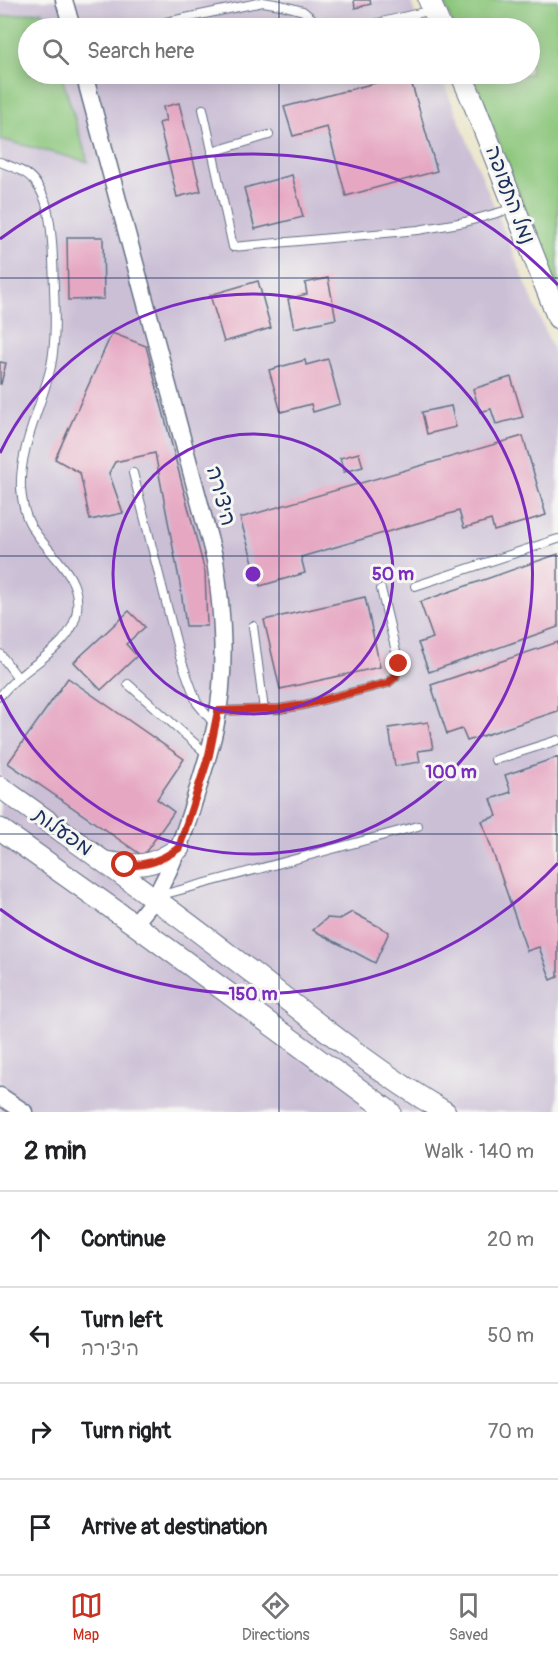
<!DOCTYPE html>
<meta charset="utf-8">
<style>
body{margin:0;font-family:Pangolin,"Playpen Sans Hebrew",sans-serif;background:#f6f6f6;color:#202124}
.stop{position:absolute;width:18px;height:18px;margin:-14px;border:4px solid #c8321e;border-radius:50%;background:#fff}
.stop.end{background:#c8321e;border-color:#fff;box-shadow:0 2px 6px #0008}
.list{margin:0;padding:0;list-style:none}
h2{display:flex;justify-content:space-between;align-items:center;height:78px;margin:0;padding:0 24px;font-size:26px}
h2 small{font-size:20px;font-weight:400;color:#757577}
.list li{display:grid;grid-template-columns:39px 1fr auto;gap:18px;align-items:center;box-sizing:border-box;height:96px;padding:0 24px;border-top:2px solid #e0e0e0}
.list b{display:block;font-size:22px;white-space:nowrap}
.list p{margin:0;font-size:20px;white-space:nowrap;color:#757577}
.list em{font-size:20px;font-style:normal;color:#757577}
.icon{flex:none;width:33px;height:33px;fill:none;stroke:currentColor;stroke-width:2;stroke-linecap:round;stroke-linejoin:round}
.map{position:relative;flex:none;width:558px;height:1112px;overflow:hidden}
.search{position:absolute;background:#fff;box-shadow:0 3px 15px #0003;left:18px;right:18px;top:18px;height:66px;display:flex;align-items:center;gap:15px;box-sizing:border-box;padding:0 21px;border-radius:33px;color:#757577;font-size:22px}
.sheet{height:462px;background:#fff}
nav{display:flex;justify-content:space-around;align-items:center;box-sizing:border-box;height:84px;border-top:2px solid #e0e0e0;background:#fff;font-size:16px;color:#757577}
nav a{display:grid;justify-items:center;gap:3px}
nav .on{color:#c8321e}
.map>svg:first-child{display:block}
.industrial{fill:#cbbfd5}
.green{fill:#8bc67a;stroke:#537a6c;stroke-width:1.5}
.building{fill:#e6a7c2}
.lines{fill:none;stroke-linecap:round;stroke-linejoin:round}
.service-casing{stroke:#646f85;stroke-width:10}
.minor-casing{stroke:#646f85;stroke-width:19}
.tertiary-casing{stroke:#646f85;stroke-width:23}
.service{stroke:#fff;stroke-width:8}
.minor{stroke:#fff;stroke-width:16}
.tertiary{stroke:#fff;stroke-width:21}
.route{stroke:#c8321e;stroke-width:8}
.grid{fill:none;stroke:#1b2f5e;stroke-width:1.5;stroke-opacity:0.55}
.ring{fill:none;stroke:#7b2cbf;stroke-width:3}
.labels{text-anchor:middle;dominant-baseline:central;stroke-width:6;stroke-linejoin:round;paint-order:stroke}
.street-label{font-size:21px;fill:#1b2f5e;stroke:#f6f6f2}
.centre{fill:#7b2cbf;stroke:#f6f6f2;stroke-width:3}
.ring-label{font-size:18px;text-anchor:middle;font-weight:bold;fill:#7b2cbf;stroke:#f6f6f2;stroke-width:6;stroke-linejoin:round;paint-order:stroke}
</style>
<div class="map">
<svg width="558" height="1112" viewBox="0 0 558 1112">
<rect width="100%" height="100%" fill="#f6f6f2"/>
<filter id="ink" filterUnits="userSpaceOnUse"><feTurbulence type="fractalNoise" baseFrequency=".0167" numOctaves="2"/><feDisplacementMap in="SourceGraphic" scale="12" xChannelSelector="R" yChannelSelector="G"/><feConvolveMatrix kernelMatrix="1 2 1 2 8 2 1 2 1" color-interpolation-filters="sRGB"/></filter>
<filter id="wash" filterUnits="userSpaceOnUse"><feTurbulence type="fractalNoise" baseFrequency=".008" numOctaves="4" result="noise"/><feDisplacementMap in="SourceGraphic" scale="24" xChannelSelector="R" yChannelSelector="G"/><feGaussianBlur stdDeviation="1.35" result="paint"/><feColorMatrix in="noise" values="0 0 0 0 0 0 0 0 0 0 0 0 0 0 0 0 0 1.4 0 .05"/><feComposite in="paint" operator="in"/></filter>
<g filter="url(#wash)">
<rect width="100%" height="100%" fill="#ece7ce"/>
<path class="industrial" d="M0,0H410L421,28H28V74H440L558,362V1112H0Z"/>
<g class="green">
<path d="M443,0H558V293L472,74H530V28H454Z"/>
<path d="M42,11L48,28H28V74H61L88,162L0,139V17Z"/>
</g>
<g id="blocks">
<g class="building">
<path d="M354,0H370L371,4L355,8Z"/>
<path d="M246,23L247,28H228Z"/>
<path d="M409,74L437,171L346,196L327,127L293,136L284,107Z"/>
<path d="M179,103L201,191L177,197L159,123L166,121L163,107Z"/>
<path d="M292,175L303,217L255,229L244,188Z"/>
<path d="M67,237H103L104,299L68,300Z"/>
<path d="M328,278L336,319L294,328L288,299L307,294L305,283Z"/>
<path d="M258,281L271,328L224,342L210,295Z"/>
<path d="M112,333L146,346L205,572L207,626H186L180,584L155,453L115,462L109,473L123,513L90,520L80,473L55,459Z"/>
<path d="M328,359L340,404L313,412L311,404L281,412L269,370L305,360L306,365Z"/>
<path d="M0,362L6,363L1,384H0Z"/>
<path d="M511,377L523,417L496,424L491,409L480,412L473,389Z"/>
<path d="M451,406L456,427L427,434L422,412Z"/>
<path d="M523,436L546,515L494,531L491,520L464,528L459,511L301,557L305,573L260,586L240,518Z"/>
<path d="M359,453L363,467L344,472L340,458Z"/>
<path d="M558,554V627L429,672L418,643L433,638L420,602Z"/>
<path d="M365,597L380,667L280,689L264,620Z"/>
<path d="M129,611L145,627L126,644L137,656L101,690L74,662Z"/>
<path d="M558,642V711L467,741L462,729L447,734L431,685Z"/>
<path d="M68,678L184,759L157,799L174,812L143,856L8,763Z"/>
<path d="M428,722L433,749L418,751L420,762L395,766L389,728Z"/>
<path d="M558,757V977L551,980L539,947L527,951L482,821L497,816L491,799L511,792L505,775Z"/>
<path d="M352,912L389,932L375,963L313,930L327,918L340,919Z"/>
</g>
</g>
</g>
<g filter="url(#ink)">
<use href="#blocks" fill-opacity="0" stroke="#646f85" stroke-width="1.5"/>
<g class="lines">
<g class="service-casing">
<g id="service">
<path d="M166,22L263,2L281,5L303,11L320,25L336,28"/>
<path d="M357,28L432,10"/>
<path d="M203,109L233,247L418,230L465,222L515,208"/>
<path d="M212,152L269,135"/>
<path d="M0,162C12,167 27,171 35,182C40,189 45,198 47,207C53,233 53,261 54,288C55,314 56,340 51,366C42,406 19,447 21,489C22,500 24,511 28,520C42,551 82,571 77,610C74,641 41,658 19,677C12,682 6,689 0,696"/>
<path d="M133,473L180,657L197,703L215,725"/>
<path d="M415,586L558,539"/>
<path d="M253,626L264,710"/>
<path d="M0,654L18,678"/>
<path d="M128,684L208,755"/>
<path d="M218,711L279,709L304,705L388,683L395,677L399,664L381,589"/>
<path d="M495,760L558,740"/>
<path d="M158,896L418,826"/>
</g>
</g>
<g class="minor-casing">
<g id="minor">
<path d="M64,0L72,28"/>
<path d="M84,74L215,560C223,616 227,673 215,728C210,752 202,775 195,798C185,832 174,864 156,895C150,905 142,915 134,924"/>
<path d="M0,1096L24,1112"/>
</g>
</g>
<g class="tertiary-casing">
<g id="tertiary">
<path d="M429,0L441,28"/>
<path d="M461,74L474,104L558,318"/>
<path d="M0,787C77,842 153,896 228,954C299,1008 368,1067 445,1112"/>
<path d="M0,829L134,924L390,1112"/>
<path d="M106,862C137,867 153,867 179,848"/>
</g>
</g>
<use href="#service" class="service"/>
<use href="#minor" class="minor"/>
<use href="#tertiary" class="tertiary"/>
</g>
</g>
<g class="lines" filter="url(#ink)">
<path class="route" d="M125,865C147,866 162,860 179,848L209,755L218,711L279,709L304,705L388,683L395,677L399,664"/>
</g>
<path class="grid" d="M279,0V28M279,74V1112M0,278H558M0,556H558M0,834H558"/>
<g class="ring">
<circle cx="253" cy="574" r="140"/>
<path d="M0 453A280 280 0 1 1 0 695"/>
<path d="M558 863A420 420 0 0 1 0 909M0 239A420 420 0 0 1 558 285"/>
</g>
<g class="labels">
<g class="street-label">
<text transform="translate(510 195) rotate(69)">נמל התעופה</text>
<text transform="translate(221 496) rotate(75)">היצירה</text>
<text transform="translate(63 832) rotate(35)">מפעלות</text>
</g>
</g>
<circle cx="253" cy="574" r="9" class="centre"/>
<g class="ring-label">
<text x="393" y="580">50 m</text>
<text x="451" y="778">100 m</text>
<text x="253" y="1000">150 m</text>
</g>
</svg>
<div class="stop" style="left:125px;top:865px"></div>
<div class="stop end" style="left:399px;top:664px"></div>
<div class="search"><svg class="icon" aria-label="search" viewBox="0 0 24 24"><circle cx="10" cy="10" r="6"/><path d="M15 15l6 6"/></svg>Search here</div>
</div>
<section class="sheet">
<h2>2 min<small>Walk · 140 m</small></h2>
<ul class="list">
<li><svg class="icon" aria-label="ahead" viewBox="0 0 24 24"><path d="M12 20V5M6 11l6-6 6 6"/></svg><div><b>Continue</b></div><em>20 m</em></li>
<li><svg class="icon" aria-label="left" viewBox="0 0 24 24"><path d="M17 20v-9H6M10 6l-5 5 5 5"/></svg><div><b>Turn left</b><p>היצירה</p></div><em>50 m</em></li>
<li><svg class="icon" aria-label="right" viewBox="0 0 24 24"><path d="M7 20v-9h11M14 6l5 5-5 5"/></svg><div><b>Turn right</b></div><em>70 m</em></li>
<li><svg class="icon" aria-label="arrive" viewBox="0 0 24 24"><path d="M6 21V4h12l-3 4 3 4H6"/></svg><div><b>Arrive at destination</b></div></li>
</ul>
</section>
<nav>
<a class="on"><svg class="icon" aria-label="map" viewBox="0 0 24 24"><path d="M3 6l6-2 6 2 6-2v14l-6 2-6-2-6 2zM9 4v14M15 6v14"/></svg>Map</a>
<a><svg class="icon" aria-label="directions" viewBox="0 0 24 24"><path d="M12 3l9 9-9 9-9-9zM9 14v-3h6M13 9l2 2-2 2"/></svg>Directions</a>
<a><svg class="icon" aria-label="saved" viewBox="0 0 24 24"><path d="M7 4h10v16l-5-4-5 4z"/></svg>Saved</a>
</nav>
